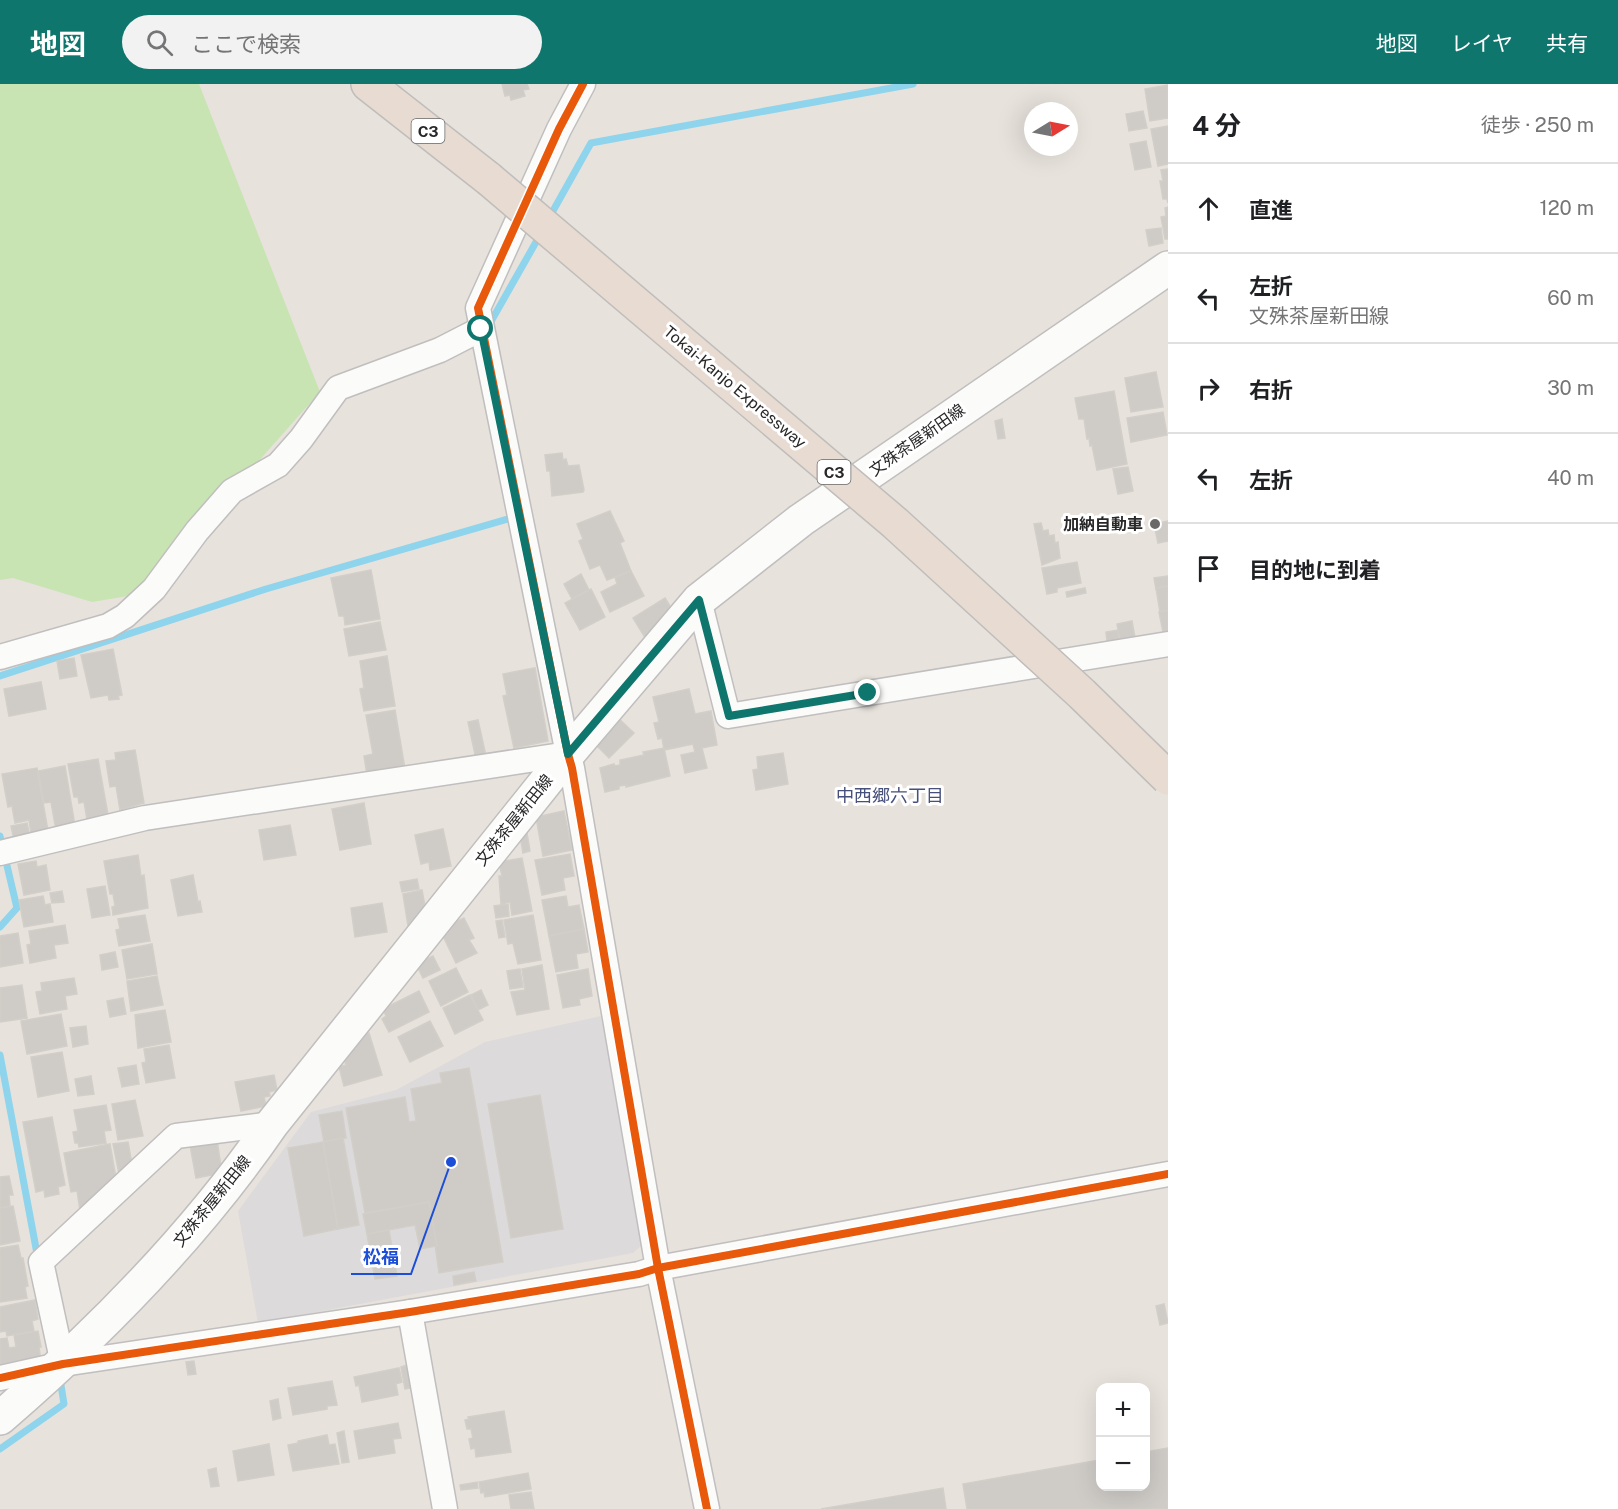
<!DOCTYPE html>
<html lang="ja">
<meta charset="utf-8">
<style>
body{margin:0;font-family:"Public Sans","Noto Sans JP",sans-serif;background:#f2f2f2;color:#202124}
.controls{position:absolute;right:18px;bottom:18px;display:grid;overflow:hidden;border-radius:12px;box-shadow:0 6px 24px #0002}
.controls button{width:54px;height:54px;display:grid;place-items:center;padding:0;border:0;border-bottom:2px solid #e0e0e0;background:#fff;color:#202124;font:30px sans-serif}
.compass{position:absolute;left:1024px;top:18px;width:54px;height:54px;border-radius:50%;background:#fff;box-shadow:0 6px 24px #0002;rotate:80deg}
.stop{position:absolute;width:18px;height:18px;margin:-14px;border:4px solid #0f766e;border-radius:50%;background:#fff}
.stop.end{background:#0f766e;border-color:#fff;box-shadow:0 2px 6px #0008}
.list{margin:0;padding:0;list-style:none}
h2{display:flex;justify-content:space-between;align-items:center;height:78px;margin:0;padding:0 24px;font-size:26px}
h2 small{font-size:20px;font-weight:400;color:#757577}
.list li{display:grid;grid-template-columns:39px 1fr auto;gap:18px;align-items:center;box-sizing:border-box;height:90px;padding:0 24px;border-top:2px solid #e0e0e0}
.list b{display:block;font-size:22px;white-space:nowrap}
.list p{margin:0;font-size:20px;white-space:nowrap;color:#757577}
.list em{font-size:20px;font-style:normal;color:#757577}
.icon{flex:none;width:33px;height:33px;fill:none;stroke:currentColor;stroke-width:2;stroke-linecap:round;stroke-linejoin:round}
.map{position:relative;flex:none;width:1168px;height:1425px;overflow:hidden}
header{display:flex;align-items:center;gap:36px;box-sizing:border-box;height:84px;padding:0 30px;background:#0f766e;color:#fff}
header strong{font-size:28px}
nav{display:flex;gap:33px;margin-inline-start:auto;font-size:21px}
.search{width:420px;height:54px;background:#f2f2f2;display:flex;align-items:center;gap:15px;box-sizing:border-box;padding:0 21px;border-radius:33px;color:#757577;font-size:22px}
main{display:flex}
aside{flex:1;background:#fff}
.map>svg:first-child{display:block}
.industrial{fill:#dddadc}
.green{fill:#c8e4b3}
.lines{fill:none;stroke-linecap:round;stroke-linejoin:round}
.stream{stroke:#8dd4ec;stroke-width:7}
.building{fill:#cfccc8;stroke:#d2cec8;stroke-width:1.5}
.minor-casing{stroke:#c0bebe;stroke-width:27}
.secondary-casing{stroke:#c0bebe;stroke-width:36}
.motorway-casing{stroke:#bfbdbb;stroke-width:36}
.minor{stroke:#fbfbfa;stroke-width:24}
.secondary{stroke:#fbfbfa;stroke-width:33}
.motorway{stroke:#e8dbd2;stroke-width:33}
.motorway-bridge-casing{stroke:#bfbdbb;stroke-width:36;stroke-linecap:butt}
.motorway-bridge{stroke:#e8dbd2;stroke-width:33}
.cycleway-casing{stroke:#fff;stroke-width:11}
.cycleway{stroke:#e8590c;stroke-width:8}
.route{stroke:#0f766e;stroke-width:8}
.poi-dot{fill:#6b6967;stroke:#fff;stroke-width:2}
.labels{text-anchor:middle;dominant-baseline:central;stroke-width:6;stroke-linejoin:round;paint-order:stroke}
.shield{fill:#fff;stroke:#686868;stroke-width:1.5}
.shield-label{font-size:15px;font-weight:bold;fill:#282828}
.street-label{font-size:16px;fill:#282828;stroke:#fff}
.poi-label{font-size:16px;font-weight:bold;fill:#282828;stroke:#fff;text-anchor:end}
.neighbourhood-label{font-size:18px;fill:#47507a;stroke:#fff}
.leader{fill:none;stroke:#1d4ed8;stroke-width:2}
.callout-dot{fill:#1d4ed8;stroke:#fff;stroke-width:2}
.callout-label{font-size:18px;text-anchor:middle;font-weight:bold;fill:#1d4ed8;stroke:#fff;stroke-width:6;stroke-linejoin:round;paint-order:stroke}
</style>
<header>
<strong>地図</strong>
<div class="search"><svg class="icon" aria-label="search" viewBox="0 0 24 24"><circle cx="10" cy="10" r="6"/><path d="M15 15l6 6"/></svg>ここで検索</div>
<nav><a>地図</a><a>レイヤ</a><a>共有</a></nav>
</header>
<main>
<div class="map">
<svg width="1168" height="1425" viewBox="0 0 1168 1425">
<rect width="100%" height="100%" fill="#e7e2dc"/>
<path class="industrial" d="M601,932L643,1160L633,1169L258,1239L238,1127L311,1028L396,1006L485,958Z"/>
<path class="green" d="M0,0H199L320,308L166,481L134,511L92,518L13,494L0,496Z"/>
<g class="lines">
<g class="stream">
<path d="M549,134L591,59L913,0"/>
<path d="M489,241L540,151"/>
<path d="M0,592L266,505L511,434L510,428"/>
<path d="M0,752L17,824L0,843"/>
<path d="M0,971L38,1175"/>
<path d="M0,1365L64,1320L60,1295"/>
</g>
</g>
<g class="building">
<path d="M502,0H527L529,5L523,6L525,12L511,16L510,11L505,12Z"/>
<path d="M1168,1V34L1150,37L1145,5Z"/>
<path d="M1143,27L1147,44L1129,47L1126,30Z"/>
<path d="M1168,42V80L1158,82L1151,45Z"/>
<path d="M1146,57L1151,83L1135,86L1130,60Z"/>
<path d="M1168,85V119L1167,115H1163L1160,97H1163L1161,86Z"/>
<path d="M1168,123V155H1165L1161,133L1166,132L1165,124Z"/>
<path d="M1161,144L1163,159L1149,162L1146,146Z"/>
<path d="M1156,288L1163,323L1131,328L1125,294Z"/>
<path d="M1114,307L1127,380L1097,386L1092,361L1090,362L1089,354L1087,355L1084,335H1079L1075,314Z"/>
<path d="M1163,328L1167,351L1131,358L1127,334Z"/>
<path d="M1002,335L1005,354L998,355L995,337Z"/>
<path d="M562,369L563,376L566,375L568,382L579,381L584,406L583,408L552,412L550,387H547L545,371Z"/>
<path d="M1128,383L1133,407L1118,410L1113,385Z"/>
<path d="M610,427L624,457L620,459L631,487L607,496L600,481L590,485L579,457L583,455L577,440Z"/>
<path d="M1168,437V457L1158,459L1154,440Z"/>
<path d="M1041,439L1043,447L1048,446L1049,452L1054,451L1055,459L1058,458L1060,474L1042,481L1034,440Z"/>
<path d="M1077,478L1081,499L1057,504V508L1047,510L1042,484Z"/>
<path d="M371,486L380,535L345,541L344,532H339L331,494Z"/>
<path d="M631,487L644,512L610,528L601,508L617,500L615,493Z"/>
<path d="M581,490L589,506L572,515L564,500Z"/>
<path d="M1168,492V502L1156,505L1154,494Z"/>
<path d="M1168,502V526L1160,528L1156,504Z"/>
<path d="M1085,504L1086,509L1067,513L1066,508Z"/>
<path d="M591,505L605,533L580,546L565,519Z"/>
<path d="M665,514L675,530L646,555L633,534Z"/>
<path d="M1168,526V548H1163L1159,528Z"/>
<path d="M1132,537L1135,554L1120,557L1117,540Z"/>
<path d="M380,538L386,566L349,572L344,545Z"/>
<path d="M1118,546L1119,555L1107,557L1106,548Z"/>
<path d="M113,565L122,611L118,612L119,615L109,616L108,611L91,614L81,571Z"/>
<path d="M387,572L395,622L364,627L360,605L364,604L360,577Z"/>
<path d="M74,574L77,592L60,595L57,577Z"/>
<path d="M535,584L548,657L514,664L503,612L507,611L503,590Z"/>
<path d="M41,598L46,625L9,632L4,605Z"/>
<path d="M689,605L695,630L711,627L717,661L702,664L707,684L685,689L681,671L695,668L693,660L664,666L662,654L658,655L654,639L659,638L653,613Z"/>
<path d="M395,626L405,685L367,691L364,672L373,670L366,631Z"/>
<path d="M617,633L634,649L609,674L593,658Z"/>
<path d="M478,636L486,672L476,675L468,638Z"/>
<path d="M664,664L670,692L626,703V701L619,702V705L605,708L600,684L614,680L615,682L620,681V676L644,671L643,668Z"/>
<path d="M135,666L144,719L120,726L116,702L110,703L106,677L116,676L115,669Z"/>
<path d="M783,669L788,700L756,706L753,686L758,685L757,673Z"/>
<path d="M98,675L108,731L87,735L84,718L79,719L78,713H74L68,680Z"/>
<path d="M65,682L75,742L56,746L51,718L44,719L38,687Z"/>
<path d="M37,684L48,747L31,750L29,736L15,739L12,722L8,723L2,690Z"/>
<path d="M364,719L371,760L340,766L332,725Z"/>
<path d="M564,727L572,766L543,772L536,733Z"/>
<path d="M27,739L30,753L14,756L11,742Z"/>
<path d="M290,741L296,771L264,776L259,746Z"/>
<path d="M443,745L451,782L430,786L429,778L421,780L415,751Z"/>
<path d="M527,749L530,767L523,769L520,751Z"/>
<path d="M570,770L574,792L563,794L565,806L542,811L535,776Z"/>
<path d="M138,771L141,792L144,791L148,824L113,831L112,823L115,822L113,810H110L104,777Z"/>
<path d="M522,774L532,827L512,831L510,818L501,820L499,792H502L499,778Z"/>
<path d="M36,777L37,783L46,781L50,806L24,811L18,780Z"/>
<path d="M193,791L198,818L200,817L202,828L178,832L171,796Z"/>
<path d="M417,795L419,805L402,808L400,798Z"/>
<path d="M105,802L110,831L92,834L87,805Z"/>
<path d="M422,806L425,822L408,842L403,810Z"/>
<path d="M62,807L64,818L52,819L50,809Z"/>
<path d="M43,812L45,821L50,820L53,838L24,843L19,816Z"/>
<path d="M566,812L568,823L579,821L584,845L549,852L542,816Z"/>
<path d="M382,819L387,848L355,853L351,824Z"/>
<path d="M508,820L509,832L496,834L494,822Z"/>
<path d="M145,831L150,857L119,862L116,846L120,845L118,835Z"/>
<path d="M533,831L541,876L518,880L513,859L508,860L504,836Z"/>
<path d="M464,834L474,854L469,856L477,869L456,879L442,850L449,847L447,842Z"/>
<path d="M502,836L505,853L499,854L496,837Z"/>
<path d="M65,841L68,859L54,861L56,874L30,879L27,861L31,860L29,847Z"/>
<path d="M584,845L588,868L576,870L578,884L556,888L549,852Z"/>
<path d="M18,849L23,879L0,883V852Z"/>
<path d="M152,860L157,890L127,895L122,866Z"/>
<path d="M115,868L118,883L102,886L100,871Z"/>
<path d="M433,872L440,886L423,894L416,880Z"/>
<path d="M542,881L549,925L517,931L511,908L525,906L522,885Z"/>
<path d="M456,884L468,908L441,922L429,897Z"/>
<path d="M520,885L523,903L510,905L507,887Z"/>
<path d="M588,885L592,912L579,915L580,921L563,924L557,891Z"/>
<path d="M157,892L163,921L131,927L127,897Z"/>
<path d="M74,894L77,910L65,912L67,925L40,930L36,908L42,907L41,899Z"/>
<path d="M22,901L27,934L0,938V904Z"/>
<path d="M481,906L488,921L478,926L471,911Z"/>
<path d="M419,907L429,928L389,948L382,935L386,932L383,925Z"/>
<path d="M470,911L483,936L455,950L443,924Z"/>
<path d="M123,914L126,930L110,933L107,917Z"/>
<path d="M165,926L171,958L138,964L135,931Z"/>
<path d="M61,930L67,962L27,970L21,937Z"/>
<path d="M430,937L443,962L410,978L398,953Z"/>
<path d="M86,942L88,960L73,963L70,944Z"/>
<path d="M369,949L382,991L344,1002L339,983L346,981L342,968L356,964L353,954Z"/>
<path d="M169,961L175,994L146,999L142,979L146,978L144,965Z"/>
<path d="M62,968L69,1007L38,1013L31,973Z"/>
<path d="M136,981L139,1000L122,1003L118,984Z"/>
<path d="M469,984L503,1178L439,1189L429,1118L365,1129L346,1024L405,1013L409,1038L416,1037L411,1005L442,999L440,989Z"/>
<path d="M274,991L277,1006L269,1008L270,1012L264,1013L266,1022L241,1027L235,998Z"/>
<path d="M91,992L94,1010L78,1012L75,995Z"/>
<path d="M540,1011L563,1145L511,1154L488,1020Z"/>
<path d="M135,1016L143,1052L118,1056L112,1020Z"/>
<path d="M106,1021L111,1046L104,1047L106,1059L79,1063L78,1059H75L73,1048L78,1047L74,1026Z"/>
<path d="M342,1027L346,1054L324,1058L319,1031Z"/>
<path d="M52,1033L65,1101L58,1103L59,1110L45,1113L44,1106L36,1108L23,1038Z"/>
<path d="M343,1054L359,1141L338,1145L323,1058Z"/>
<path d="M217,1056L222,1089L196,1094L190,1061Z"/>
<path d="M128,1058L132,1080L119,1090L113,1060Z"/>
<path d="M323,1058L338,1145L304,1152L288,1064Z"/>
<path d="M110,1060L116,1094L80,1126L77,1107L71,1108L64,1069Z"/>
<path d="M9,1092L13,1111H9L10,1122L0,1124V1093Z"/>
<path d="M429,1118L437,1162L420,1165L415,1141L367,1150L363,1130Z"/>
<path d="M13,1122L20,1157L0,1161V1124Z"/>
<path d="M389,1146L397,1192L375,1195L367,1150Z"/>
<path d="M18,1161L21,1174H23L28,1202L25,1203L27,1214L0,1218V1164Z"/>
<path d="M474,1188L476,1197L454,1201L453,1192Z"/>
<path d="M35,1216L38,1235L32,1237L34,1247L7,1252L6,1247L0,1248V1223Z"/>
<path d="M1164,1220L1168,1239L1160,1241L1156,1222Z"/>
<path d="M38,1247L41,1263H39L41,1278L0,1285V1255L7,1254L9,1264L16,1263L14,1251Z"/>
<path d="M194,1277L196,1290L188,1291L186,1278Z"/>
<path d="M407,1281L411,1304L405,1305L401,1283Z"/>
<path d="M399,1284L402,1298L396,1300L398,1311L362,1318L359,1301L356,1302L354,1293Z"/>
<path d="M332,1297L337,1321L327,1322V1325L293,1331L288,1304Z"/>
<path d="M278,1315L281,1334L273,1336L270,1317Z"/>
<path d="M504,1327L511,1368L476,1373L475,1364L471,1365L469,1355L473,1354L471,1345H467L465,1336L469,1335L468,1333Z"/>
<path d="M398,1339L401,1354L393,1355L395,1369L359,1375L354,1347Z"/>
<path d="M344,1347L349,1378L342,1379L337,1349Z"/>
<path d="M327,1351L329,1361L335,1360L339,1380L293,1387L288,1361L298,1359V1357Z"/>
<path d="M269,1360L274,1391L238,1397L233,1367Z"/>
<path d="M1168,1364V1425H967L963,1400L1100,1376V1402H1146V1368Z"/>
<path d="M216,1384L219,1402L211,1403L208,1386Z"/>
<path d="M528,1389L531,1405L485,1413L484,1408L481,1409L479,1398Z"/>
<path d="M477,1398L478,1404L461,1406L460,1401Z"/>
<path d="M943,1404L946,1425H821Z"/>
<path d="M531,1408L534,1425H511L509,1411Z"/>
</g>
<g class="lines">
<g class="minor-casing">
<g id="minor">
<path d="M583,0L559,45L478,224L568,670L572,684L658,1184L707,1425"/>
<path d="M699,516L728,632L1168,560"/>
<path d="M0,573L108,542L125,532L154,505L197,447L232,407L278,381L301,355L338,304L440,266L481,245"/>
<path d="M0,769L145,734L568,670"/>
<path d="M410,1228L445,1425"/>
<path d="M63,1280L41,1178L176,1052L272,1040"/>
<path d="M0,1294L63,1280L410,1228L639,1190L658,1184L1168,1090"/>
</g>
</g>
<g class="secondary-casing">
<path id="secondary" d="M0,1334C100,1248 197,1149 272,1040L568,670L699,516L801,436L1168,184"/>
</g>
<g class="motorway-casing">
<path id="motorway" d="M368,0L489,95"/>
</g>
<use href="#minor" class="minor"/>
<use href="#secondary" class="secondary"/>
<use href="#motorway" class="motorway"/>
<g class="motorway-bridge-casing">
<path id="motorway-bridge" d="M489,95L895,439L1082,610L1168,694"/>
</g>
<use href="#motorway-bridge" class="motorway-bridge"/>
<g class="cycleway-casing">
<g id="cycleway">
<path d="M583,0L559,45L478,224L568,670L572,684L658,1184L707,1425"/>
<path d="M0,1294L63,1280L410,1228L639,1190L658,1184L1168,1090"/>
</g>
</g>
<use href="#cycleway" class="cycleway"/>
</g>
<g class="lines">
<path class="route" d="M481,245L568,670L699,516L729,632L868,609"/>
</g>
<circle class="poi-dot" cx="1155" cy="440" r="6"/>
<g class="labels">
<g class="shield">
<rect x="411.5" y="35" width="33" height="24" rx="4.5"/>
<rect x="817.5" y="376" width="33" height="24" rx="4.5"/>
</g>
<g class="shield-label">
<text x="428" y="47">C3</text>
<text x="834" y="388">C3</text>
</g>
<g class="street-label">
<text transform="translate(735 303) rotate(40)">Tokai-Kanjo Expressway</text>
<text transform="translate(917 356) rotate(-35)">文殊茶屋新田線</text>
<text transform="translate(514 736) rotate(-51)">文殊茶屋新田線</text>
<text transform="translate(212 1117) rotate(-51)">文殊茶屋新田線</text>
</g>
<g class="poi-label">
<text x="1143" y="440">加納自動車</text>
</g>
<g class="neighbourhood-label">
<text x="890" y="711">中西郷六丁目</text>
</g>
</g>
<path class="leader" d="M451 1078L411 1190H351"/>
<circle class="callout-dot" cx="451" cy="1078" r="6"/>
<g class="callout-label">
<text x="381" y="1179">松福</text>
</g>
</svg>
<div class="controls">
<button>+</button>
<button>−</button>
</div>
<svg class="compass" viewBox="-18 -18 36 36"><path d="M0-13l5 13h-10z" fill="#e53935"/><path d="M0 13l5-13h-10z" fill="#757577"/></svg>
<div class="stop" style="left:481px;top:245px"></div>
<div class="stop end" style="left:868px;top:609px"></div>
</div>
<aside>
<h2>4 分<small>徒歩 · 250 m</small></h2>
<ul class="list">
<li><svg class="icon" aria-label="ahead" viewBox="0 0 24 24"><path d="M12 20V5M6 11l6-6 6 6"/></svg><div><b>直進</b></div><em>120 m</em></li>
<li><svg class="icon" aria-label="left" viewBox="0 0 24 24"><path d="M17 20v-9H6M10 6l-5 5 5 5"/></svg><div><b>左折</b><p>文殊茶屋新田線</p></div><em>60 m</em></li>
<li><svg class="icon" aria-label="right" viewBox="0 0 24 24"><path d="M7 20v-9h11M14 6l5 5-5 5"/></svg><div><b>右折</b></div><em>30 m</em></li>
<li><svg class="icon" aria-label="left" viewBox="0 0 24 24"><path d="M17 20v-9H6M10 6l-5 5 5 5"/></svg><div><b>左折</b></div><em>40 m</em></li>
<li><svg class="icon" aria-label="arrive" viewBox="0 0 24 24"><path d="M6 21V4h12l-3 4 3 4H6"/></svg><div><b>目的地に到着</b></div></li>
</ul>
</aside>
</main>
